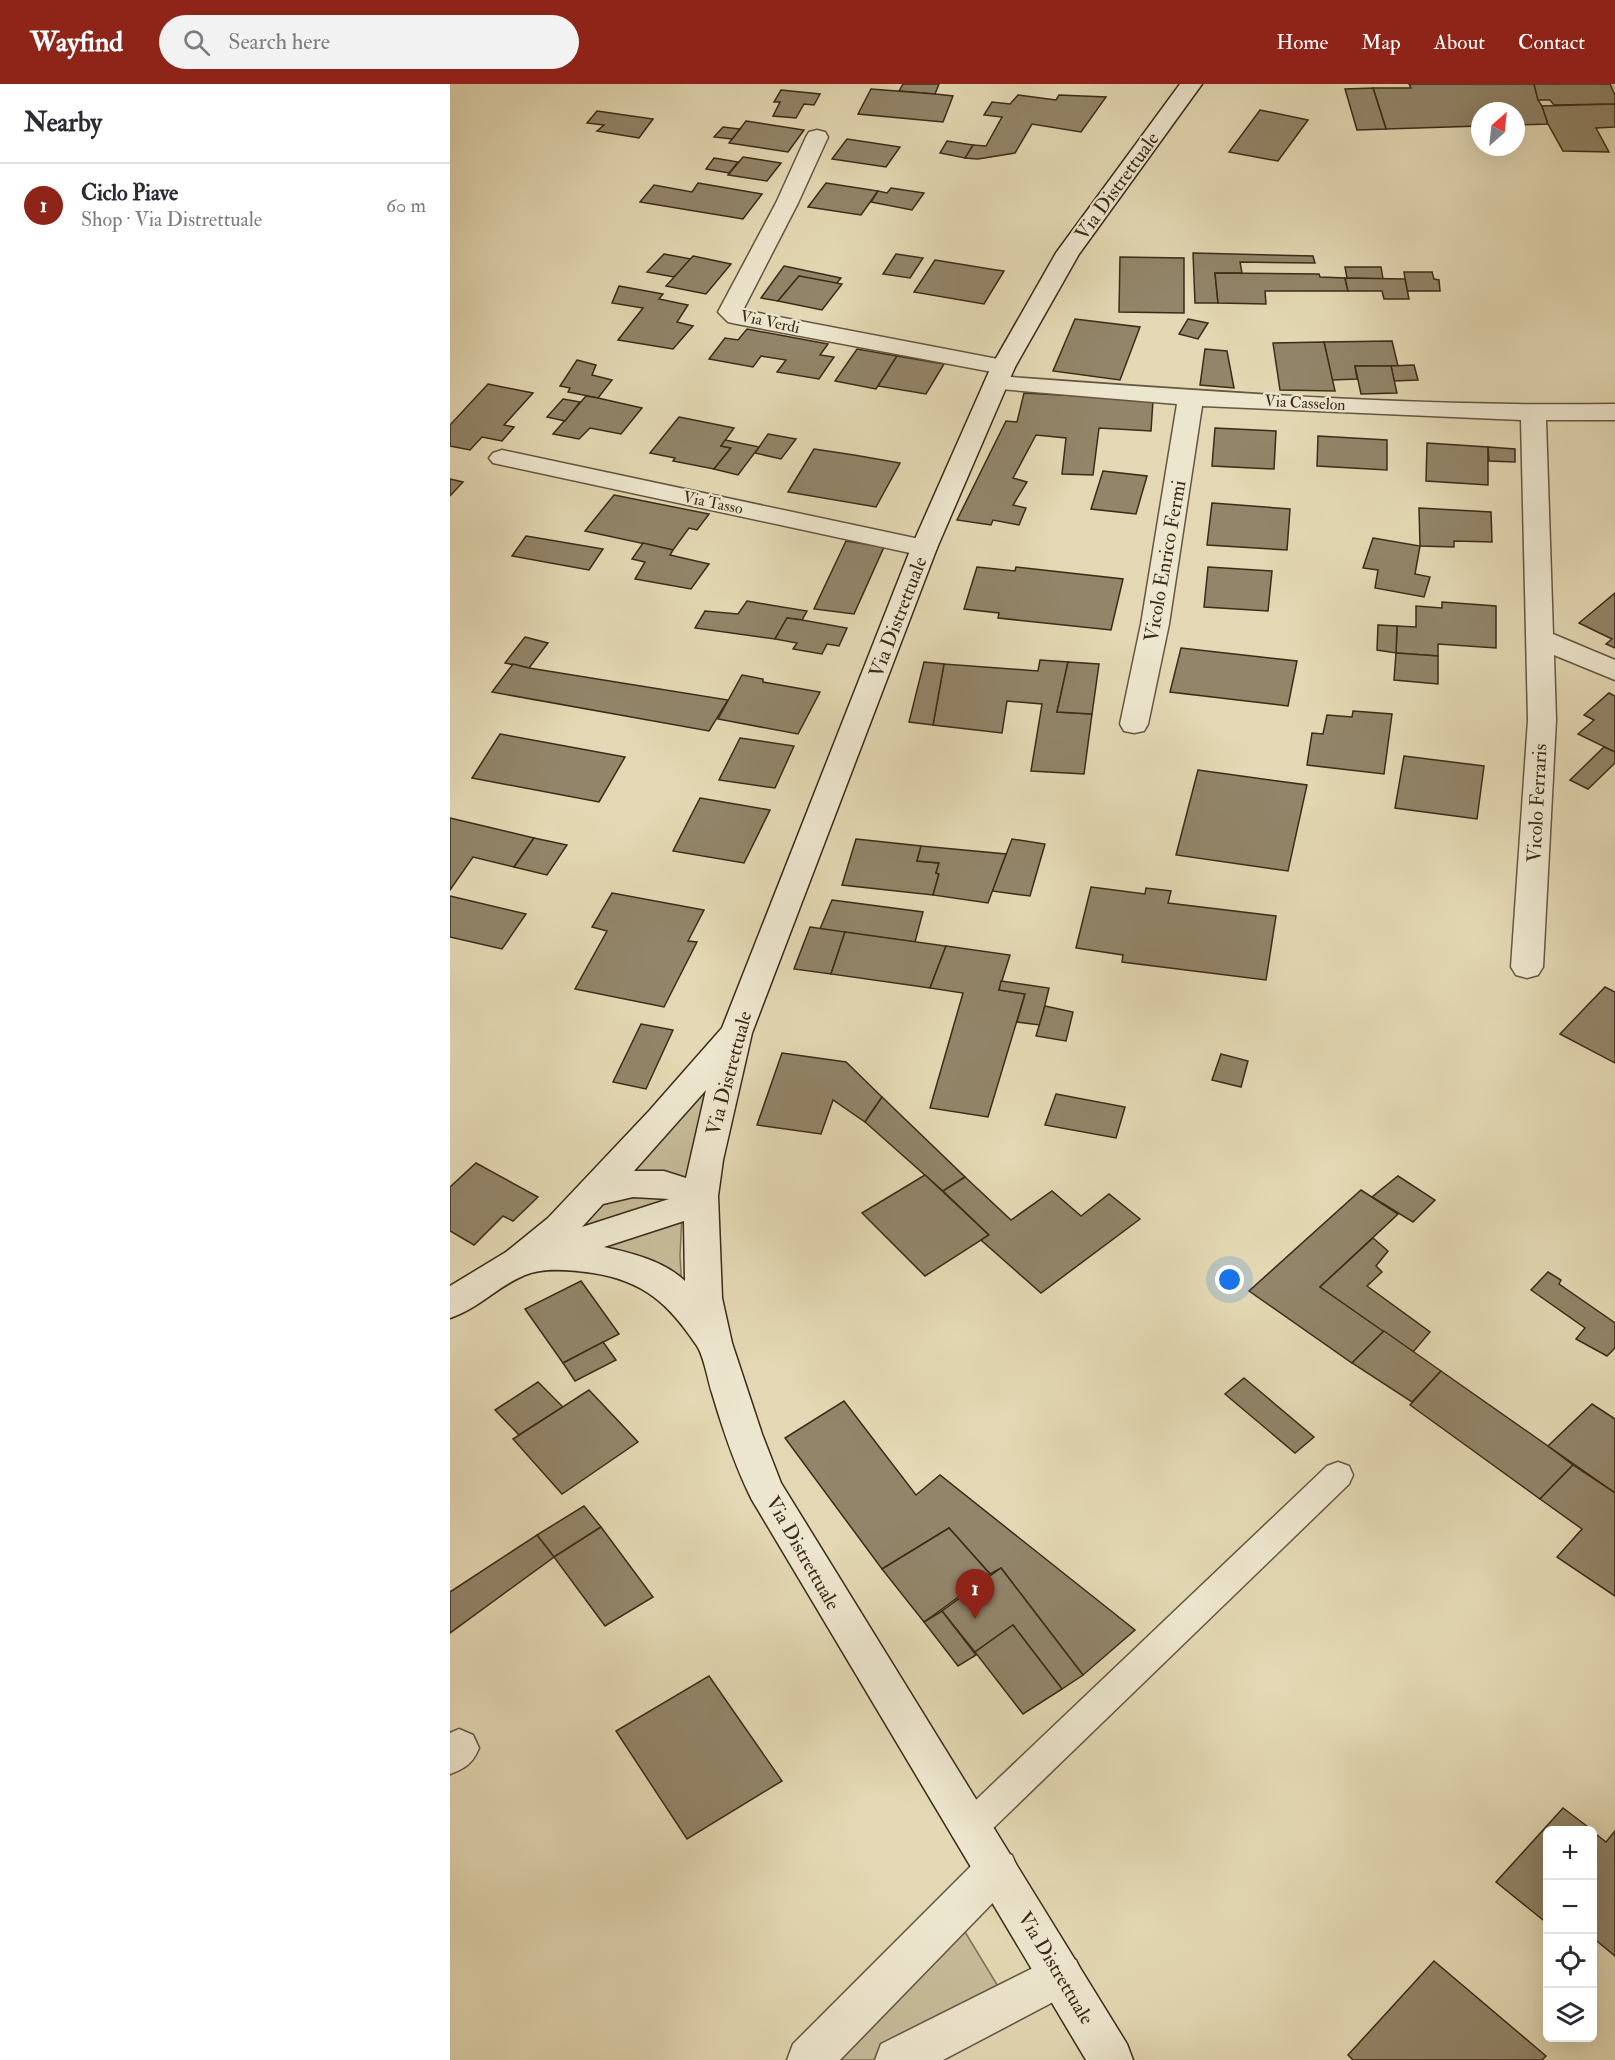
<!DOCTYPE html>
<meta charset="utf-8">
<style>
body{margin:0;font-family:"IM FELL Double Pica",serif;background:#f2f2f3;color:#2b2b33}
.controls{position:absolute;right:18px;bottom:18px;display:grid;overflow:hidden;border-radius:9px;box-shadow:0 6px 24px #0002}
.controls button{width:54px;height:54px;display:grid;place-items:center;padding:0;border:0;border-bottom:2px solid #e1e1e2;background:#fff;color:#2b2b33;font:30px sans-serif}
.compass{position:absolute;left:1021px;top:18px;width:54px;height:54px;border-radius:50%;background:#fff;box-shadow:0 6px 24px #0002;rotate:27deg}
.you{position:absolute;left:780px;top:1196px;width:21px;height:21px;margin:-15px;border:4px solid #fff;border-radius:50%;background:#1a73e8;box-shadow:0 0 0 9px #1a73e833}
.badge{display:grid;place-items:center;width:39px;height:39px;border-radius:50%;background:#8f2418;color:#fff;font-size:20px;font-weight:700}
.pin{position:absolute;translate:-50% -50px;filter:drop-shadow(0 2px 3px #0008)}
.pin::after{content:'';position:absolute;top:32px;width:21px;height:18px;background:inherit;clip-path:polygon(0 0,100% 0,50% 100%)}
.list{margin:0;padding:0;list-style:none}
h2{display:flex;justify-content:space-between;align-items:center;height:78px;margin:0;padding:0 24px;font-size:26px}
h2 small{font-size:20px;font-weight:400;color:#7c7c81}
.list li{display:grid;grid-template-columns:39px 1fr auto;gap:18px;align-items:center;box-sizing:border-box;height:84px;padding:0 24px;border-top:2px solid #e1e1e2}
.list b{display:block;font-size:22px;white-space:nowrap}
.list p{margin:0;font-size:20px;white-space:nowrap;color:#7c7c81}
.list em{font-size:20px;font-style:normal;color:#7c7c81}
.icon{flex:none;width:33px;height:33px;fill:none;stroke:currentColor;stroke-width:2;stroke-linecap:round;stroke-linejoin:round}
.map{position:relative;flex:none;width:1165px;height:1976px;overflow:hidden}
header{display:flex;align-items:center;gap:36px;box-sizing:border-box;height:84px;padding:0 30px;background:#8f2418;color:#fff}
header strong{font-size:28px}
nav{display:flex;gap:33px;margin-inline-start:auto;font-size:21px}
.search{width:420px;height:54px;background:#f2f2f3;display:flex;align-items:center;gap:15px;box-sizing:border-box;padding:0 21px;border-radius:33px;color:#7c7c81;font-size:22px}
main{display:flex}
aside{flex:1;background:#fff}
.map>svg:first-child{display:block}
.green{fill:#c6bb99;stroke:#807358;stroke-width:1.5}
.building{fill:#928569;stroke:#3b2b18;stroke-width:1.5}
.lines{fill:none;stroke-linecap:round;stroke-linejoin:round}
.lane-casing{stroke:#65563f;stroke-width:3}
.street-casing{stroke:#65563f;stroke-width:3}
.secondary-casing{stroke:#3b2b18;stroke-width:3}
.lane{fill:#ede6ce;fill-rule:evenodd}
.street{fill:#ede6ce;fill-rule:evenodd}
.secondary{fill:#ede6ce;fill-rule:evenodd}
.labels{text-anchor:middle;dominant-baseline:central;stroke-width:4.5;stroke-linejoin:round;paint-order:stroke}
.far-street-label{font-size:16px;fill:#3b2b18;stroke:#ede6ce}
.street-label{font-size:20px;fill:#3b2b18;stroke:#ede6ce}
</style>
<header>
<strong>Wayfind</strong>
<div class="search"><svg class="icon" aria-label="search" viewBox="0 0 24 24"><circle cx="10" cy="10" r="6"/><path d="M15 15l6 6"/></svg>Search here</div>
<nav><a>Home</a><a>Map</a><a>About</a><a>Contact</a></nav>
</header>
<main>
<aside>
<h2>Nearby<small></small></h2>
<ul class="list">
<li><span class="badge">1</span><div><b>Ciclo Piave</b><p>Shop · Via Distrettuale</p></div><em>60 m</em></li>
</ul>
</aside>
<div class="map">
<svg width="1165" height="1976" viewBox="0 0 1165 1976">
<rect width="100%" height="100%" fill="#e3d8b3"/>
<filter id="stains"><feTurbulence type="fractalNoise" baseFrequency=".00333" numOctaves="4"/><feColorMatrix values="0 0 0 0 .2 0 0 0 0 .09 0 0 0 0 .02 0 0 0 .5 -.17"/></filter>
<radialGradient id="worn" r=".72"><stop offset=".6" stop-color="#630" stop-opacity="0"/><stop offset="1" stop-color="#630" stop-opacity=".3"/></radialGradient>
<g class="green">
<path d="M272,973L235,1101H159Z"/>
<path d="M235,1112L91,1166L147,1114Z"/>
<path d="M232,1131L230,1172L232,1206L111,1168Z"/>
<path d="M512,1843L563,1927L454,1976H374Z"/>
</g>
<g class="building">
<path d="M453,0H489L485,10L449,7Z"/>
<path d="M959,0H1084L1088,16L1092,22L1098,40L1066,41V27H1030V42L936,45L923,4H961Z"/>
<path d="M1084,0H1160L1165,11V20L1104,21L1100,16H1088Z"/>
<path d="M923,4L936,45L907,46L895,5Z"/>
<path d="M421,5L485,10L503,12L493,38L408,30Z"/>
<path d="M331,6L370,10L364,21L354,20L346,34L323,32L330,18H324Z"/>
<path d="M568,11L606,16L609,11L656,13L631,48L582,40L565,69L528,75L515,74L523,61L536,62L552,33L534,31L542,18L560,20Z"/>
<path d="M1165,20V43L1146,44L1159,68L1113,67L1098,40L1092,22Z"/>
<path d="M810,26L858,36L828,77L779,68Z"/>
<path d="M147,27L203,35L189,54L147,47L154,41L137,39Z"/>
<path d="M296,37L354,46L338,68L279,59Z"/>
<path d="M273,43L290,45L282,55L264,53Z"/>
<path d="M397,55L450,63L436,83L382,75Z"/>
<path d="M497,57L523,61L515,74L490,69Z"/>
<path d="M293,73L331,79L317,97L278,91Z"/>
<path d="M264,74L288,78L279,89L256,85Z"/>
<path d="M248,99L312,110L293,135L190,118L204,101L242,108Z"/>
<path d="M376,99L428,107L411,131L358,123Z"/>
<path d="M441,104L474,109L462,126L421,118L428,107L437,109Z"/>
<path d="M743,169L863,172L865,179L790,178L792,189H765L768,219H745Z"/>
<path d="M214,170L241,175L224,193L197,188Z"/>
<path d="M446,170L473,174L460,194L433,190Z"/>
<path d="M243,172L281,180L256,210L216,202Z"/>
<path d="M670,173L734,174V229L669,228Z"/>
<path d="M485,176L540,185L554,187L534,220L464,208Z"/>
<path d="M334,182L391,194L386,200L349,192L328,217L311,214Z"/>
<path d="M895,183H931L933,195L897,194Z"/>
<path d="M954,188H982L984,195L989,196L990,207H957Z"/>
<path d="M765,189L869,190L870,193L895,194L898,207H815L816,220L768,219Z"/>
<path d="M349,192L392,200L372,226L328,217Z"/>
<path d="M895,194L955,195L959,215H934L932,207H898Z"/>
<path d="M169,202L213,210L209,215L238,221L227,238L243,242L223,265L168,256L193,224L162,219Z"/>
<path d="M625,235L690,243L670,296L603,287Z"/>
<path d="M738,235L758,239L748,255L729,250Z"/>
<path d="M297,245L378,260L370,271L384,273L369,295L327,288L336,276L311,272L303,283L259,275L275,254L288,256Z"/>
<path d="M942,257L948,282H905L907,295L882,296L874,258Z"/>
<path d="M874,258L885,307L830,306L823,259Z"/>
<path d="M407,265L447,272L426,305L385,297Z"/>
<path d="M755,265L777,267L784,304L750,301Z"/>
<path d="M447,272L494,280L476,310L428,302Z"/>
<path d="M127,276L146,281L142,291L162,296L148,314L118,308L120,304L110,302Z"/>
<path d="M964,281L968,296L944,297L941,282Z"/>
<path d="M905,282H941L947,309L911,310Z"/>
<path d="M38,300L83,309L54,341L64,343L52,357L32,353L20,366L0,362V341Z"/>
<path d="M574,309L703,316L701,347L649,344L643,391L612,390L616,354L586,351L563,394L577,398L563,421L576,424L569,441L543,436L541,441L507,436L556,337L567,338Z"/>
<path d="M136,312L148,314L192,324L171,350L140,344L129,355L103,350Z"/>
<path d="M113,315L130,318L115,337L97,333Z"/>
<path d="M229,333L284,344L271,362L281,364L264,385L223,377L225,374L200,369Z"/>
<path d="M765,344L826,347L824,385L762,382Z"/>
<path d="M318,350L346,355L331,375L305,369Z"/>
<path d="M868,352L937,356V386L867,382Z"/>
<path d="M275,356L309,363L288,391L264,385L281,364L271,362Z"/>
<path d="M977,359L1038,363V401L976,397Z"/>
<path d="M1038,363L1065,365V378L1039,377Z"/>
<path d="M364,365L404,371L450,379L426,423L338,408Z"/>
<path d="M653,387L697,392L686,430L641,425Z"/>
<path d="M0,395L13,398L0,412Z"/>
<path d="M164,411L259,430L247,446L239,444L223,466L135,447Z"/>
<path d="M762,419L840,425L837,466L757,461Z"/>
<path d="M969,424L1041,428L1042,458L1004,457V463L970,462Z"/>
<path d="M76,452L94,455L153,465L139,486L62,472Z"/>
<path d="M923,454L970,462L965,490L980,493L974,513L925,504L928,486L913,484Z"/>
<path d="M396,457L434,463L404,530L364,525Z"/>
<path d="M193,459L223,466L220,471L259,480L241,505L185,495L195,478L182,475Z"/>
<path d="M527,483L565,487L566,483L673,495L661,546L548,534L549,529L514,525Z"/>
<path d="M758,483L822,487L818,527L754,523Z"/>
<path d="M1165,509V564L1156,560L1162,555L1129,539Z"/>
<path d="M297,517L320,521L357,527L352,536L337,534L325,555L245,544L255,527L288,530Z"/>
<path d="M992,518L1046,522V564L988,560V572L946,569L947,542L966,543V522L992,524Z"/>
<path d="M337,534L352,536L397,544L389,562L377,560L372,570L343,565L347,559L325,555Z"/>
<path d="M928,541L947,542L946,569L927,566Z"/>
<path d="M75,553L98,559L79,584L55,579Z"/>
<path d="M731,564L847,577L838,622L720,608Z"/>
<path d="M946,569L988,572V600L944,596Z"/>
<path d="M590,576L618,578L607,628L642,630L634,690L581,687L592,620L557,617L552,649L483,641L494,580L588,587Z"/>
<path d="M474,578L494,580L483,641L459,638Z"/>
<path d="M618,578L649,580L642,630L607,628Z"/>
<path d="M63,580L79,584L278,616L259,647L42,608Z"/>
<path d="M292,591L313,595V598L370,608L348,650L268,635Z"/>
<path d="M1159,609L1165,612V668L1128,650L1144,636L1134,631Z"/>
<path d="M903,627L942,630L934,690L857,681L862,649L873,650L877,631L902,633Z"/>
<path d="M50,650L126,664L175,673L149,718L22,694Z"/>
<path d="M290,654L344,662L325,704L269,696Z"/>
<path d="M1154,663L1165,668V679L1138,705L1120,696Z"/>
<path d="M954,672L1034,682L1027,735L945,724Z"/>
<path d="M748,686L857,701L838,787L726,771Z"/>
<path d="M250,714L320,726L294,779L223,767Z"/>
<path d="M0,734L38,743L84,754L64,783L23,773L0,806Z"/>
<path d="M84,754L117,761L97,791L64,783Z"/>
<path d="M406,755L471,762L467,777L489,779L486,789L489,790L483,811L392,801Z"/>
<path d="M562,755L595,760L580,812L542,807Z"/>
<path d="M471,762L556,770L538,819L483,811L489,790L486,789L489,779L467,777Z"/>
<path d="M641,803L695,810L696,804L721,807L718,819L826,832L816,896L672,878L673,871L626,864Z"/>
<path d="M162,809L254,826L238,857L247,858L214,923L125,905L157,847L142,843Z"/>
<path d="M0,812L76,830L52,865L0,853Z"/>
<path d="M382,816L473,828L465,858L370,845Z"/>
<path d="M360,843L395,848L381,890L344,885Z"/>
<path d="M395,848L496,862L480,904L381,890Z"/>
<path d="M496,862L560,871L549,906L575,910L538,1033L480,1024L513,909L480,904Z"/>
<path d="M551,897L599,904L590,941L567,938L575,910L549,906Z"/>
<path d="M1155,903L1165,908V979L1110,950Z"/>
<path d="M595,922L623,928L616,957L586,952Z"/>
<path d="M191,940L223,946L196,1005L163,998Z"/>
<path d="M332,969L396,978L432,1013L415,1038L383,1016L371,1050L307,1041Z"/>
<path d="M771,970L798,977L791,1003L762,996Z"/>
<path d="M606,1010L675,1023L666,1054L595,1041Z"/>
<path d="M432,1013L515,1093L493,1107L415,1038Z"/>
<path d="M26,1079L88,1113L63,1137L53,1132L24,1161L0,1147V1103Z"/>
<path d="M475,1091L539,1151L475,1192L412,1129Z"/>
<path d="M948,1092L985,1116L963,1138L922,1113Z"/>
<path d="M515,1093L561,1136L602,1107L631,1132L659,1110L690,1135L591,1209L531,1156L539,1151L493,1107Z"/>
<path d="M911,1106L948,1130L870,1203L934,1247L902,1279L799,1207Z"/>
<path d="M923,1154L938,1167L926,1182L932,1188L917,1202L980,1248L963,1268L870,1203Z"/>
<path d="M1098,1188L1111,1196L1109,1200L1165,1239V1264L1157,1272L1126,1255L1135,1244L1081,1206Z"/>
<path d="M131,1197L169,1250L113,1279L75,1225Z"/>
<path d="M934,1247L991,1287L962,1318L902,1279Z"/>
<path d="M153,1258L166,1276L125,1297L113,1279Z"/>
<path d="M991,1287L1098,1362L1123,1381L1090,1415L960,1321Z"/>
<path d="M794,1294L864,1353L845,1369L775,1310Z"/>
<path d="M88,1298L113,1323L69,1351L45,1326Z"/>
<path d="M139,1306L188,1358L112,1410L63,1355Z"/>
<path d="M394,1317L466,1411L490,1391L685,1546L633,1591L551,1484L540,1490L499,1444L432,1485L335,1354Z"/>
<path d="M1142,1320L1165,1335V1409L1098,1362Z"/>
<path d="M1123,1381L1165,1409V1512L1107,1473L1132,1445L1090,1415Z"/>
<path d="M134,1422L151,1443L104,1473L87,1451Z"/>
<path d="M151,1443L203,1513L155,1542L104,1473Z"/>
<path d="M499,1444L540,1490L474,1538L432,1485Z"/>
<path d="M87,1451L104,1473L0,1549V1508Z"/>
<path d="M551,1484L633,1591L612,1605L563,1541L525,1568L492,1527Z"/>
<path d="M492,1527L526,1571L508,1582L474,1538Z"/>
<path d="M563,1541L612,1605L573,1630L525,1568Z"/>
<path d="M259,1592L332,1697L237,1755L166,1647Z"/>
<path d="M1113,1724L1142,1746H1098V1840L1046,1798Z"/>
<path d="M1142,1747L1156,1758L1165,1747V1872L1142,1853Z"/>
<path d="M984,1877L1096,1972L1092,1976H903L898,1971Z"/>
</g>
<g class="lines">
<g class="lane-casing">
<path id="lane" d="M888,1378L899,1382L903,1391L899,1400L533,1754L521,1759L509,1754L504,1743L509,1732L877,1382Z"/>
</g>
<g class="street-casing">
<g id="street">
<path d="M367,46L375,48L378,53L348,119L293,226L553,276L562,278L565,283L562,288L553,290L287,240L278,238L268,228L326,119L356,53L359,48Z"/>
<path d="M546,292C752,307 959,323 1165,320V336H1096L1103,550L1165,576V596L1104,571L1106,636L1093,883L1088,891L1077,894L1066,891L1061,883L1078,636L1071,336L752,322L719,540L698,640L694,647L684,649L674,647L670,640L691,540L727,320L537,304L534,299L537,294Z"/>
<path d="M52,366L474,456L483,458L487,464L483,470L474,472L43,379L39,374L43,369Z"/>
<path d="M9,1645L23,1651L29,1664C23,1679 16,1684 0,1690V1649Z"/>
<path d="M547,1765L562,1771L568,1785L562,1799L390,1976H337L343,1960L532,1771Z"/>
<path d="M611,1870L626,1876L633,1891L626,1906L493,1976H425L431,1960Z"/>
</g>
</g>
<g class="secondary-casing">
<path id="secondary" d="M730,0H752L629,170L565,283L487,464L302,949L273,1076L268,1112L272,1214L282,1259L312,1350L331,1399L677,1960L683,1976H636L302,1416C285,1382 273,1346 262,1309C258,1297 254,1272 247,1262C219,1220 194,1197 143,1189C123,1186 94,1183 75,1191C48,1202 28,1225 0,1234V1202L56,1168L98,1134L199,1027L272,944L461,464L541,283L606,169ZM256,1006L236,1094L214,1087H184ZM183,1113L219,1115L132,1143L153,1120ZM234,1137L235,1197C214,1177 182,1169 154,1163Z"/>
</g>
<use href="#lane" class="lane"/>
<use href="#street" class="street"/>
<use href="#secondary" class="secondary"/>
</g>
<g class="labels">
<g class="far-street-label">
<text transform="translate(320 238) rotate(12)">Via Verdi</text>
<text transform="translate(855 319) rotate(3)">Via Casselon</text>
<text transform="translate(263 419) rotate(12)">Via Tasso</text>
</g>
<g class="street-label">
<text transform="translate(667 102) rotate(-54)">Via Distrettuale</text>
<text transform="translate(715 477) rotate(-80)">Vicolo Enrico Fermi</text>
<text transform="translate(448 533) rotate(-69)">Via Distrettuale</text>
<text transform="translate(1087 719) rotate(-87)">Vicolo Ferraris</text>
<text transform="translate(279 989) rotate(-75)">Via Distrettuale</text>
<text transform="translate(353 1469) rotate(60)">Via Distrettuale</text>
<text transform="translate(606 1884) rotate(59)">Via Distrettuale</text>
</g>
</g>
<rect width="100%" height="100%" filter="url(#stains)"/>
<rect width="100%" height="100%" fill="url(#worn)"/>
</svg>
<div class="controls">
<button>+</button>
<button>−</button>
<button><svg class="icon" aria-label="locate" viewBox="0 0 24 24"><circle cx="12" cy="12" r="6"/><path d="M12 2v4M12 18v4M2 12h4M18 12h4"/></svg></button>
<button><svg class="icon" aria-label="layers" viewBox="0 0 24 24"><path d="M12 4l9 5-9 5-9-5zM3 14l9 5 9-5"/></svg></button>
</div>
<svg class="compass" viewBox="-18 -18 36 36"><path d="M0-13l5 13h-10z" fill="#e53935"/><path d="M0 13l5-13h-10z" fill="#7c7c81"/></svg>
<div class="you"></div>
<div class="pin badge" style="left:525px;top:1535px">1</div>
</div>
</main>
